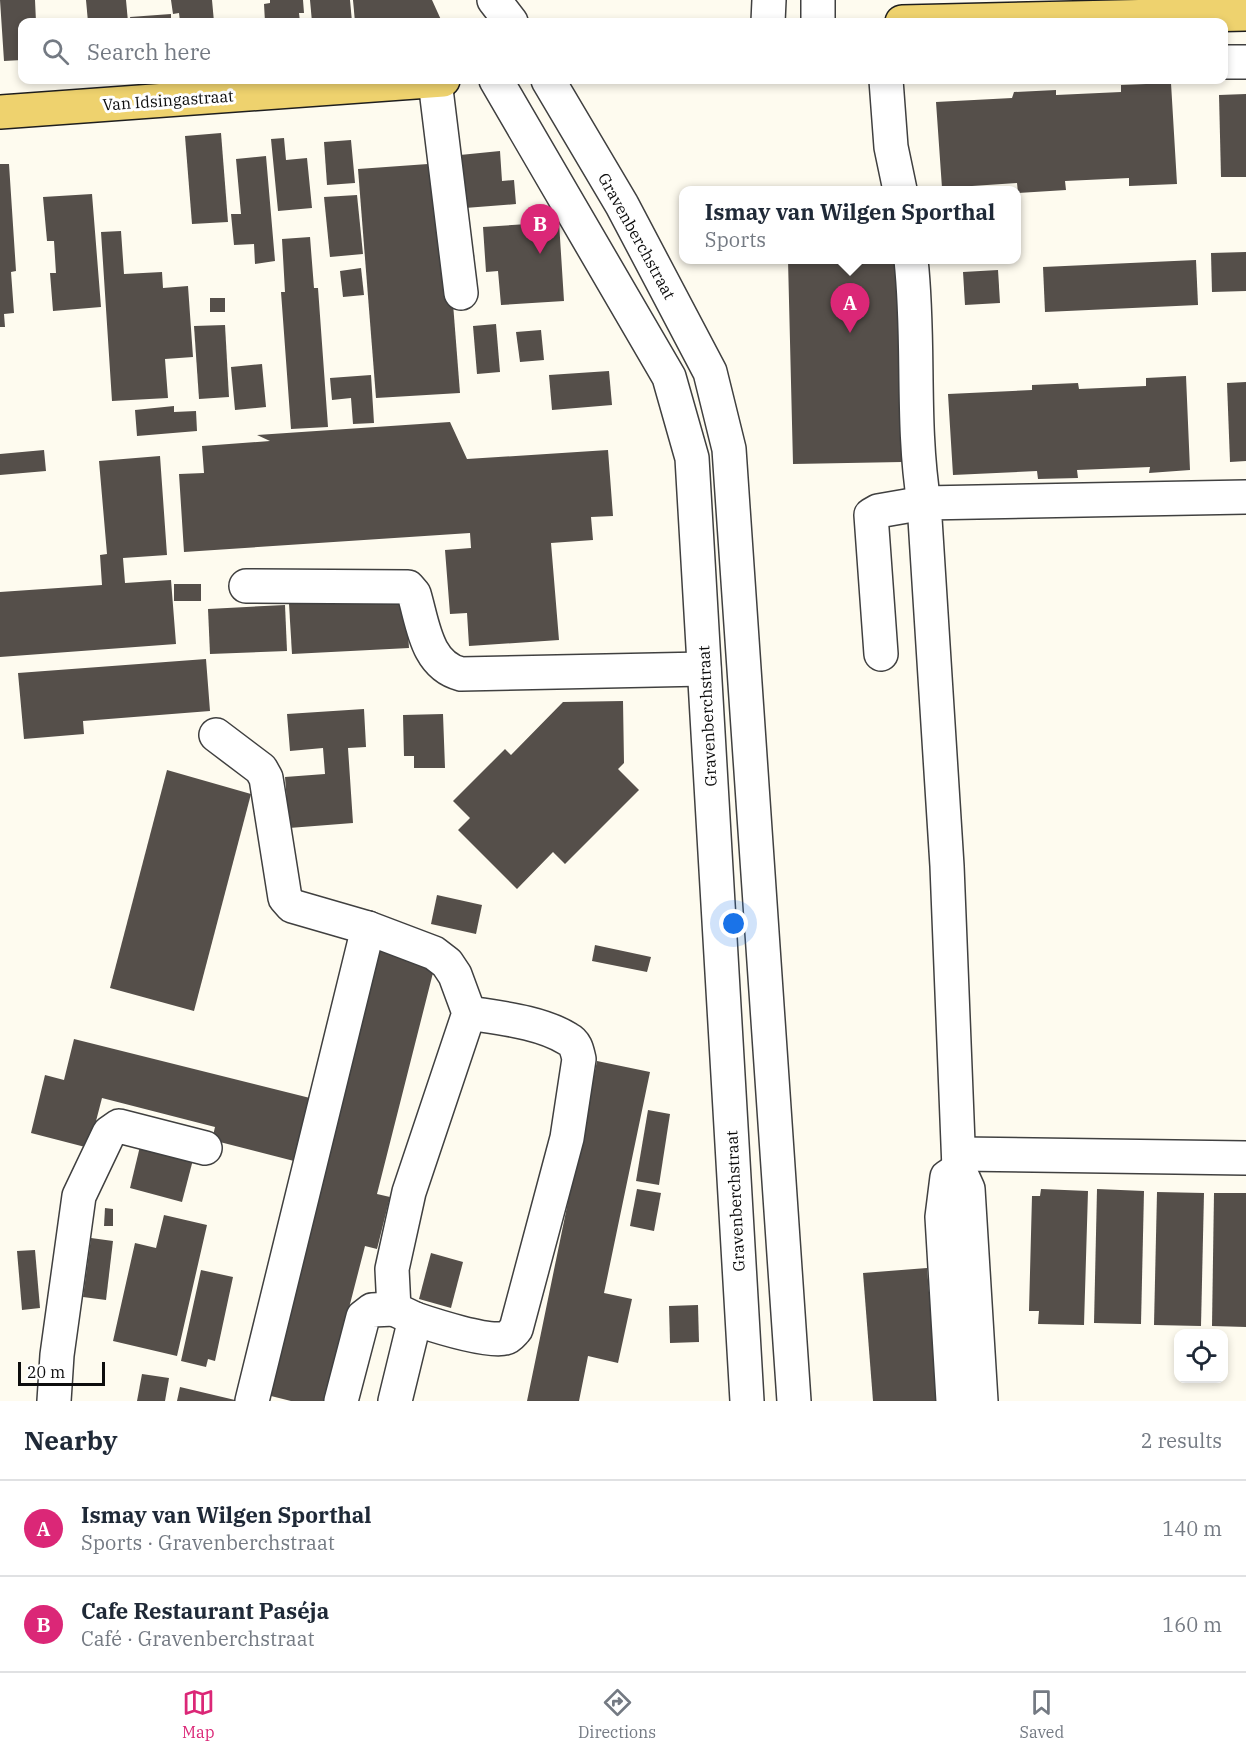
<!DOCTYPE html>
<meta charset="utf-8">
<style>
body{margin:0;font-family:"IBM Plex Serif",serif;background:#f2f2f3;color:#1f2937}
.controls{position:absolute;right:18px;bottom:18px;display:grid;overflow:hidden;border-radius:12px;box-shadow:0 3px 9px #0003}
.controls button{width:54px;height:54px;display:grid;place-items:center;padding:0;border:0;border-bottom:2px solid #e0e1e3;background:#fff;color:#1f2937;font:30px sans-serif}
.scale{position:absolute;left:18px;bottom:15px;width:87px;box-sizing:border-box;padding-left:6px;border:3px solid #0d0d0d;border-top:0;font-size:16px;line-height:21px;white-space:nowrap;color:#0d0d0d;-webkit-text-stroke:4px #fff;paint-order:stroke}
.you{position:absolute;left:734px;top:924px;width:21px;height:21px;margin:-15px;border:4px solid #fff;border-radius:50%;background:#1a73e8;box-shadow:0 0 0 9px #1a73e833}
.badge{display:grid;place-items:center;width:39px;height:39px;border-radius:50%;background:#db2777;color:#fff;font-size:20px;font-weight:700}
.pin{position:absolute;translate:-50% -50px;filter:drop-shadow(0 2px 3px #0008)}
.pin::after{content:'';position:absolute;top:32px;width:21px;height:18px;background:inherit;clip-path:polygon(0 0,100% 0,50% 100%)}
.popup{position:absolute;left:679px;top:186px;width:342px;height:78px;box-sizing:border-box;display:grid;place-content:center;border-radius:12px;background:#fff;filter:drop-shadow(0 2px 4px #0005);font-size:20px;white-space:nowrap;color:#747a83}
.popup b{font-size:22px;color:#1f2937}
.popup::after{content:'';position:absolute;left:50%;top:100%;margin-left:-12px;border:12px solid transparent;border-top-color:#fff}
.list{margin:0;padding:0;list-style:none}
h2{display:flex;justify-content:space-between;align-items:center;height:78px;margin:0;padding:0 24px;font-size:26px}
h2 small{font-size:20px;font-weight:400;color:#747a83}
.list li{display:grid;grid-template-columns:39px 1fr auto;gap:18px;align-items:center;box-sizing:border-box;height:96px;padding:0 24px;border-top:2px solid #e0e1e3}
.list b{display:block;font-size:22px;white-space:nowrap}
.list p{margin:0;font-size:20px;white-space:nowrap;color:#747a83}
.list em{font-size:20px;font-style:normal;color:#747a83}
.icon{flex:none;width:33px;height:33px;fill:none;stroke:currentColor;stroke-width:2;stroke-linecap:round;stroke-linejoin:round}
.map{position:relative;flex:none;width:1246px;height:1401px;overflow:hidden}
.search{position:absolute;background:#fff;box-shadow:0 3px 9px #0003;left:18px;right:18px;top:18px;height:66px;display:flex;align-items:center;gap:15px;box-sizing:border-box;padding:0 21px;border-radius:12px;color:#747a83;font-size:22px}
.sheet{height:270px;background:#fff}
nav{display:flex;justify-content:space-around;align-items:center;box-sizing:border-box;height:84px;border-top:2px solid #e0e1e3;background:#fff;font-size:16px;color:#747a83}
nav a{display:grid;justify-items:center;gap:3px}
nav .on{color:#db2777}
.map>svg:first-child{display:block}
.building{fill:#554f4a}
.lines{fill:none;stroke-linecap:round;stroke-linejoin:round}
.minor-casing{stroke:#404040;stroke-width:36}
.major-casing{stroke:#1e1e1e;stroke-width:36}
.minor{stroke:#fff;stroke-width:33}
.major{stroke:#eed26e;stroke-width:33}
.labels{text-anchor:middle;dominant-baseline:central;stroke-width:6;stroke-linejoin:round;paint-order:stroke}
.street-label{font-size:16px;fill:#0d0d0d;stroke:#fff}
</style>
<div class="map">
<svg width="1246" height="1401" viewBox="0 0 1246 1401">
<rect width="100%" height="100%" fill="#fefbef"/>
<g class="building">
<path d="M0,0H35L36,22H22V60L4,61Z"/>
<path d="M86,0H126L128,22H88Z"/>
<path d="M171,0H212L214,22H180L179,13L173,14Z"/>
<path d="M270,0H303L304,13H299L300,22H265L264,4L270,3Z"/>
<path d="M310,0H350L352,22H312Z"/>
<path d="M353,0H432L442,22H355Z"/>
<path d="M171,14V22H131L130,17Z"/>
<path d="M1171,83L1177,184L1129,186V178L1065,181L1066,190L1018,193L1017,183L942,188L936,102L1012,98L1014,92L1056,90V95L1121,92V85Z"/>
<path d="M1246,94V177H1221L1219,95Z"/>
<path d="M221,133L228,222L192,224L185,136Z"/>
<path d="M284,138L286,160L307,158L312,208L278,211L271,139Z"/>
<path d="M351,140L355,183L327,185L324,142Z"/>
<path d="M500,151L502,181L514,180L516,204L465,208L460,155Z"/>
<path d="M266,156L275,261L255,264L254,244L234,245L231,214H241L236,159Z"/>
<path d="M442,163L460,393L376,398L358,169Z"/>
<path d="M0,164H9L16,271L11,272L14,313L4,314L5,327H0Z"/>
<path d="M92,194L101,307L53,311L50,273H56L54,241H47L43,197Z"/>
<path d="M357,195L363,254L330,257L324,197Z"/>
<path d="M559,222L564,301L501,305L498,271L486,272L483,227Z"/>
<path d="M121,231L124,274L162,272L163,288L188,286L193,357L165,359L168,398L112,401L101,232Z"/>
<path d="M310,237L314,288H318L328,427L291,429L281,292H285L282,239Z"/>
<path d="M1246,252V291L1212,292L1211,253Z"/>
<path d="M788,260H909L902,415V462L793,464Z"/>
<path d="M1196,260L1198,305L1045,312L1043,267Z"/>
<path d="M361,268L364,295L343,297L340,271Z"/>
<path d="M998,270L1000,303L965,305L963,272Z"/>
<rect x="210" y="298" width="15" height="14"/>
<path d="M496,324L500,372L477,374L473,326Z"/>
<path d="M225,325L229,397L199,399L194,326Z"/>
<path d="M541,330L544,360L520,362L516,332Z"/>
<path d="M262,364L266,407L235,410L231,367Z"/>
<path d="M609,371L612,405L552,410L549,375Z"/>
<path d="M371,375L374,423L353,424L351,398L332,400L330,378Z"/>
<path d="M1186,376L1190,470L1149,473L1150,467L1077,470L1078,478L1038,479L1037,471L953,475L948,394L1032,390V385L1078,383L1079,389L1146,386V378Z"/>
<path d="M1246,382V461L1230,462L1227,383Z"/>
<path d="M174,406V412L196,411L197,431L137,436L135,410Z"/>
<path d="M450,422L467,459L608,450L613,516L591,517L593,540L551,543L559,640L469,646L467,613L450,614L445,550L471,548L470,533L184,552L179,474L204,473L202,446L270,441L257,435Z"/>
<path d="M44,450L46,471L0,475V454Z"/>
<path d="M160,456L167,555L123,558L125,583L171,580L176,644L0,657V592L102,585L100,555L107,554L99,461Z"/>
<rect x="174" y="584" width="27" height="17"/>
<path d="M406,598L409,648L292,654L289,604Z"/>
<path d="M285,605L287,651L210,654L208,609Z"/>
<path d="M206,659L210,711L83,721L84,734L24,739L18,673Z"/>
<path d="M623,701L624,763L618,769L639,790L565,864L553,852L517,889L458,830L470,818L453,801L505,749L511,755L563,702Z"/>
<path d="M364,709L366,747L348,748L353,823L289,828L285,777L325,774L323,748L290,751L287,714Z"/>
<path d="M443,714L445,768H414V756H404L403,715Z"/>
<path d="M167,770L251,794L194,1011L110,988Z"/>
<path d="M437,895L482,905L476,934L431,924Z"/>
<path d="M595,945L651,957L647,972L592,961Z"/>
<path d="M381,946L436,961L377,1194L390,1197L377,1249L365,1246L325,1401H291L267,1395Z"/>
<path d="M74,1039L310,1098L294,1161L212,1140L215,1127L102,1098L89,1148L31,1133L45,1075L64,1080Z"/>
<path d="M597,1061L650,1072L604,1293L632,1299L618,1363L588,1356L579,1401H527Z"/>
<path d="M648,1110L670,1114L659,1185L636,1181Z"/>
<path d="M142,1138L195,1152L182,1202L130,1188Z"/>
<path d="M637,1189L661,1193L654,1231L630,1226Z"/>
<path d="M1041,1189L1088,1191L1084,1325L1038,1324L1039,1311H1029L1032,1196H1040Z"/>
<path d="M1097,1189L1144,1191L1141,1324L1094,1323Z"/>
<path d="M1157,1192L1204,1193L1201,1326L1154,1325Z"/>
<path d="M1214,1193H1246V1327L1212,1326Z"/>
<path d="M105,1208L113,1209V1226H104Z"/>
<path d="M164,1215L207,1225L177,1356L113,1341L135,1243L156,1248Z"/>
<path d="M91,1238L113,1241L106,1300L83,1297Z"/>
<path d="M35,1250L40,1308L22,1310L17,1251Z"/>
<path d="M431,1253L463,1262L451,1308L419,1299Z"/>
<path d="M927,1268L938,1401H873L863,1273Z"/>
<path d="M201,1270L233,1277L215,1361L208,1359L206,1367L181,1361Z"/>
<path d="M698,1305L699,1342L670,1343L669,1306Z"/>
<path d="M142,1374L169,1378L165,1401H137Z"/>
<path d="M180,1387L235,1400V1401H177Z"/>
</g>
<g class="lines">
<g class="minor-casing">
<g id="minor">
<path d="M494,0L511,22"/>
<path d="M818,0V22"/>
<path d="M768,22L769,0"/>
<path d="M1224,62H1246"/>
<path d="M496,80L669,377L692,458L747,1401"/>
<path d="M548,80L622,205L710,372L729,449L794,1401"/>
<path d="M886,80L891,147L900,190"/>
<path d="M435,81L461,293"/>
<path d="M246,586L408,587L414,594C423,624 426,665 461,674L704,669"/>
<path d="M881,654L871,515L878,511L924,503C911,422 920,341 911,260"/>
<path d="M216,735L261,769L266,778L285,898L292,906L368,928L434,953L447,963L455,975L469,1013L409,1192L392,1269L394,1309L415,1319"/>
<path d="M960,1154L1246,1158"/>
<path d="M54,1401L57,1355L79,1196L109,1133L119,1126L205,1148"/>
<path d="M252,1401L368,928"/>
<path d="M341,1401L363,1317L372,1310L394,1309"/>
<path d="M395,1401L415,1319C433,1325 488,1343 505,1338C510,1337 512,1333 516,1329L567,1138L579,1059C577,1051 576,1043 568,1039C541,1022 500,1018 469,1013"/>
<path d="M953,1401L942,1217L947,1177L959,1169"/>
<path d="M981,1401L968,1189L959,1169L947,866L924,503L1246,497"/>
</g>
</g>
<g class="major-casing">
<g id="major">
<path d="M902,22L1246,14"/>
<path d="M0,112L443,80"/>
</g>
</g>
<use href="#minor" class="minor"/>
<use href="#major" class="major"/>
</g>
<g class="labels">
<g class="street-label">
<text transform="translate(168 100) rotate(-4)">Van Idsingastraat</text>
<text transform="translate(637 236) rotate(61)">Gravenberchstraat</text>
<text transform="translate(707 716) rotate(-93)">Gravenberchstraat</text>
<text transform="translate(735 1201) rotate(-93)">Gravenberchstraat</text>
</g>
</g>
</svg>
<div class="controls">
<button><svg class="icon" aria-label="locate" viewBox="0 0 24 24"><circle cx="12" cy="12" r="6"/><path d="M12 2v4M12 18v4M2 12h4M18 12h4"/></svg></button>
</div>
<div class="scale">20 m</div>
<div class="you"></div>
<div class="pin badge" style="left:850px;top:333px">A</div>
<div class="popup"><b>Ismay van Wilgen Sporthal</b>Sports</div>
<div class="pin badge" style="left:540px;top:254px">B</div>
<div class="search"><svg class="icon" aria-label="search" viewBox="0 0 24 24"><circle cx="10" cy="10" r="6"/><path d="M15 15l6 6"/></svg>Search here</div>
</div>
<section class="sheet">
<h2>Nearby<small>2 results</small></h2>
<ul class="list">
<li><span class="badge">A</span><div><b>Ismay van Wilgen Sporthal</b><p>Sports · Gravenberchstraat</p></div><em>140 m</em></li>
<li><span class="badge">B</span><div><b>Cafe Restaurant Paséja</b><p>Café · Gravenberchstraat</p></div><em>160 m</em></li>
</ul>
</section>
<nav>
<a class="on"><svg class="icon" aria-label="map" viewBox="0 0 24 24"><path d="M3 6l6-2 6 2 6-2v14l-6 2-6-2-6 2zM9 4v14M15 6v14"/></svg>Map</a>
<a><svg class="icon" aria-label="directions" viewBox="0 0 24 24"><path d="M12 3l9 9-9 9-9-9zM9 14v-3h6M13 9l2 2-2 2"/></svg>Directions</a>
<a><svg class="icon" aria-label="saved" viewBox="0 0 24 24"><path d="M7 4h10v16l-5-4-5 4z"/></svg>Saved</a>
</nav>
